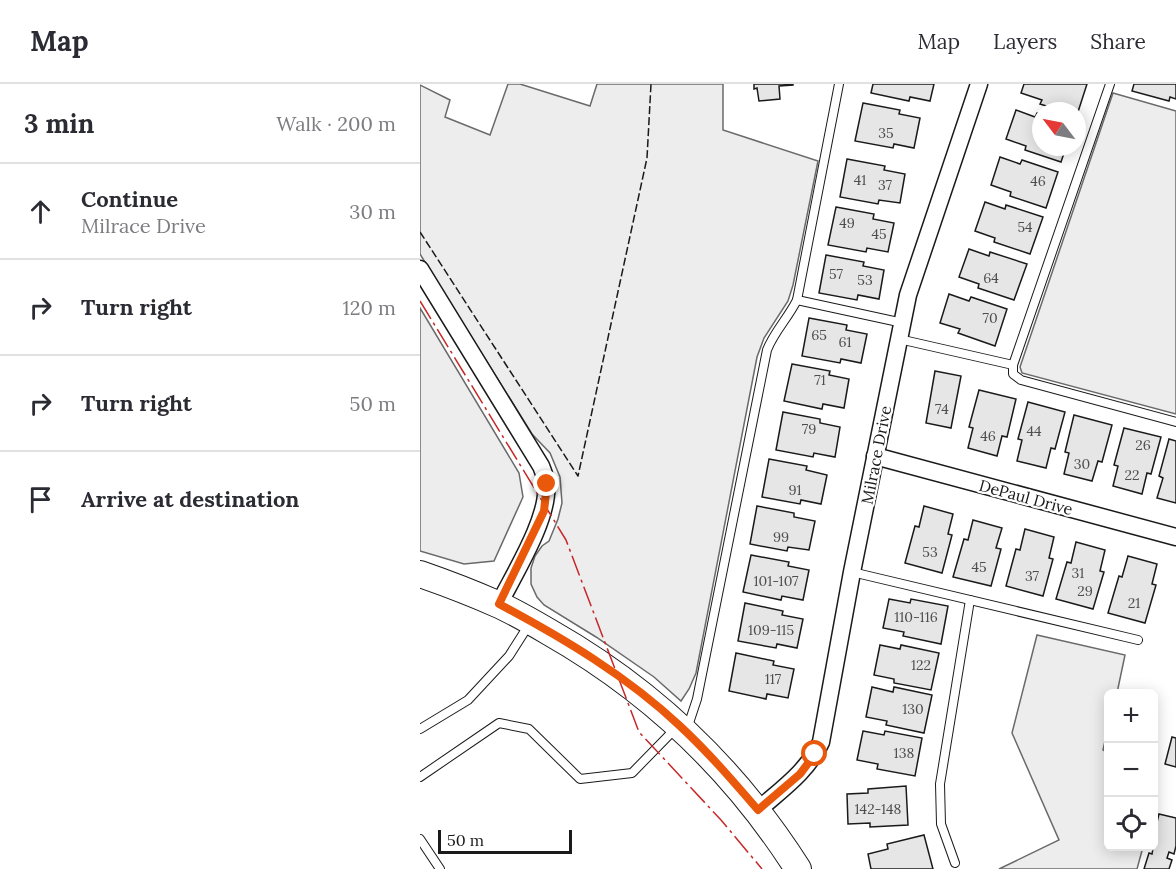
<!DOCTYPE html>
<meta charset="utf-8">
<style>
body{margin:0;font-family:Lora,serif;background:#f2f2f3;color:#2b2b33}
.controls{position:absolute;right:18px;bottom:18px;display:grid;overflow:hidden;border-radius:9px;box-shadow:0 3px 15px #0003}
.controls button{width:54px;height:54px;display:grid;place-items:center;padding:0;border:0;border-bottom:2px solid #e1e1e2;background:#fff;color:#2b2b33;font:30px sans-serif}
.compass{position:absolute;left:612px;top:18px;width:54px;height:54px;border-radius:50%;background:#fff;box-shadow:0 3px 15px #0003;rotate:302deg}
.scale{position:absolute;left:18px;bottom:15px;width:134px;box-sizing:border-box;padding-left:6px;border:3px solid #1a1a1a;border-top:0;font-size:16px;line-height:21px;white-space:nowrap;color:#1a1a1a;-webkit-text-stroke:4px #fff;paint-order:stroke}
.stop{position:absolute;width:18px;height:18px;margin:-14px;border:4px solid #ea580c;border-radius:50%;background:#fff}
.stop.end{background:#ea580c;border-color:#fff;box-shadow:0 2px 6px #0008}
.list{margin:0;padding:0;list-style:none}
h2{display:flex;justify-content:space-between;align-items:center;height:78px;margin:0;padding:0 24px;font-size:26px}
h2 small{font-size:20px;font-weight:400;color:#7c7c81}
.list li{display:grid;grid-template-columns:39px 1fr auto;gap:18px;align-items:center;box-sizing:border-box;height:96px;padding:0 24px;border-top:2px solid #e1e1e2}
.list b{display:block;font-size:22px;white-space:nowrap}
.list p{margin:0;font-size:20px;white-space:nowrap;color:#7c7c81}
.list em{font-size:20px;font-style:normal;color:#7c7c81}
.icon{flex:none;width:33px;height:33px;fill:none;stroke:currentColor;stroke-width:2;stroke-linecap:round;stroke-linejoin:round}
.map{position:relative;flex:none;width:756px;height:785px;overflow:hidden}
header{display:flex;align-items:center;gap:36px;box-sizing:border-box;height:84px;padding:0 30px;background:#fff;border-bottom:2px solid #e1e1e2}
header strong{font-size:28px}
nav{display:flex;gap:33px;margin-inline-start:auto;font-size:21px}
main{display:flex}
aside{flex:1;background:#fff}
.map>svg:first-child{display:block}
.built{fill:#ededed;stroke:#6a6a6a;stroke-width:1.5}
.building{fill:#e6e6e6;stroke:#1a1a1a;stroke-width:1.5}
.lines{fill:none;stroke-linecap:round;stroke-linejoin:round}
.lane-casing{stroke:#1a1a1a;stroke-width:10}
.street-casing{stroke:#1a1a1a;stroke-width:19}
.primary-casing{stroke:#1a1a1a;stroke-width:28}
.lane{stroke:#fff;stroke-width:8}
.street{stroke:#fff;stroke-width:16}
.primary{stroke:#fff;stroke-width:26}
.fence{stroke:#1a1a1a;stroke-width:1.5;stroke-dasharray:8 3;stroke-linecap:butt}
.power{stroke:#c62828;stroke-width:1.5;stroke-dasharray:21 4.5 3 4.5;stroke-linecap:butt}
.route{stroke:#ea580c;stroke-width:8}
.labels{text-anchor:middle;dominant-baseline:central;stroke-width:4.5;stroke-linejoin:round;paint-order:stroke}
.number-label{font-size:14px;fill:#4d4d4d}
.street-label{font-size:16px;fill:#1a1a1a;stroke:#fff}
</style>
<header>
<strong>Map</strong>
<nav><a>Map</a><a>Layers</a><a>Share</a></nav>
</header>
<main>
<aside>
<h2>3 min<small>Walk · 200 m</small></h2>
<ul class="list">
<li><svg class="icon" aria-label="ahead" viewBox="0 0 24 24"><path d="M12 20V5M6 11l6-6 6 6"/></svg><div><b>Continue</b><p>Milrace Drive</p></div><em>30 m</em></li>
<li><svg class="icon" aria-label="right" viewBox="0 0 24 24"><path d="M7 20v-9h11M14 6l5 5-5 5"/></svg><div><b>Turn right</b></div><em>120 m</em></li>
<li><svg class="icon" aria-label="right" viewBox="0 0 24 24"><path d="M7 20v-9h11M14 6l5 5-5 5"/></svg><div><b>Turn right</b></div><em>50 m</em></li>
<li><svg class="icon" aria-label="arrive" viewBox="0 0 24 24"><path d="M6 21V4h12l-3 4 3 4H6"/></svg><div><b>Arrive at destination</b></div></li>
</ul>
</aside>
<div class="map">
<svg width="756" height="785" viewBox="0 0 756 785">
<rect width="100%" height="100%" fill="#fff"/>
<g class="built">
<path d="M88,0H100L170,22L177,0H303V46L398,77L373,201L368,217L344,254L337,273L276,589L269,605L261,617L234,593L176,553L124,521L117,513L111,500V484L115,472L122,462L129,457L138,435L142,419L140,393L130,369L112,350L0,170V1L30,16L25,33L70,51Z"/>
<path d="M693,9L756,27V330L602,289L600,283Z"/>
<path d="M0,224L99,389L103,413L74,477L44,480L0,467Z"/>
<path d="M617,551L705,571L697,609L688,610V644L683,666L688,669V762L723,763L717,785H579L639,756L592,649Z"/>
</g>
<g class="building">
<path d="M334,0H373V1L359,2L360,15L339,17L337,4L334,5Z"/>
<path d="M453,0H514L510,17L490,13L489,17L451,9Z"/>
<path d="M604,0H667L657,31V27H642L620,20L622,16L601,9Z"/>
<path d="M714,0H756V15L750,13L749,17L712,7Z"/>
<path d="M443,19L480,26L479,30L500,34L494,64L474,60L473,64L435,57Z"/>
<path d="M596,26L615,33L617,29L621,30V63H646L641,78L605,66L606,62L586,55Z"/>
<path d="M580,73L600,80L602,76L638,88L626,124L590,112L591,108L571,101Z"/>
<path d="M427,75L465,82L464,86L485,90L480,119L459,116L458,120L420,113Z"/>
<path d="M565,118L585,125L586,121L623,133L610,170L574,158L575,154L555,147Z"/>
<path d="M416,123L454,130L453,135L474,139L468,168L447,164L446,168L408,161Z"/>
<path d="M549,165L569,172L570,168L607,180L594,216L558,204L559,200L539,193Z"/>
<path d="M406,171L444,178L443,182L464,186L459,215L438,211L437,216L399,209Z"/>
<path d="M529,210L549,217L551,213L587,225L575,262L538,249L540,245L520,239Z"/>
<path d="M389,234L427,241L426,246L447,250L441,279L421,275L420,279L382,272Z"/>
<path d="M372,280L410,287L409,291L429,295L424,324L403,320L402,325L364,317Z"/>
<path d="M515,287L541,292L531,344L506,339Z"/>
<path d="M559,306L596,315L587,353L582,352L577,372L548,364L553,344L549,343Z"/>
<path d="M608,318L645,328L635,365L631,364L626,384L597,377L602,356L598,355Z"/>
<path d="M363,328L400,335V339L420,343L415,373L394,369L393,373L356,366Z"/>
<path d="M654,331L692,341L682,378L678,377L672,397L644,390L649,369L645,368Z"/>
<path d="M704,344L741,353L731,390L727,389L722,410L693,402L698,382L694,381Z"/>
<path d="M749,355L756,357V419L737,414L743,394L739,392Z"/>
<path d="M349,375L387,382L386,386L407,391L401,420L381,416L380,420L342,413Z"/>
<path d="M337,422L374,429V433L395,437L389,466L368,463L367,467L330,460Z"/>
<path d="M504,422L533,430L528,450L532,451L522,489L485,479L495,442L499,443Z"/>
<path d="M553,436L582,444L576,464L581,465L571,502L533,493L544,455L548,456Z"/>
<path d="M605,445L634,453L629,474L633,475L623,512L586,502L596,465L600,466Z"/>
<path d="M656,458L685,466L680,487L684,488L673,525L636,515L647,478L651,479Z"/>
<path d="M331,471L369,478L368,482L389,486L383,516L362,512L361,516L323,508Z"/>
<path d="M708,472L737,480L732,500L736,501L725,539L688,529L699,492L702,493Z"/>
<path d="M469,515L490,519L491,515L528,522L521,560L483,552L484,548L463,544Z"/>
<path d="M325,519L363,527L362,531L383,535L377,564L357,560L356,564L318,557Z"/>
<path d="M460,561L480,565L481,561L519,569L511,606L474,599V595L454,591Z"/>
<path d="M316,569L354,577L353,581L374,585L368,614L347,610L346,615L309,607Z"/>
<path d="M452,603L473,608L474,603L512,611L504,649L466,641L467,637L446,633Z"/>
<path d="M443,647L464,651L465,647L502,654L495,692L457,685L458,680L437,676Z"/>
<path d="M752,653L756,654V683L745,680Z"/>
<path d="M486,702L488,741L450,743V739L428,740L427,710L448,709V705Z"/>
<path d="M739,730L756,734V762L754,770L749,768L747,774L752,776L749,785H724L729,769L732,770L733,764H730L734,762V750Z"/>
<path d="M504,751L513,785H451L448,770L468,765L467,760Z"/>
</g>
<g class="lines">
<g class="lane-casing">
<g id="lane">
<path d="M690,0L593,281V290L601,296L756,338"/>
<path d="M377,216L483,239"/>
<path d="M479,255L593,281"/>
<path d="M432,488L718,556"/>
<path d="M0,645L48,616L89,572L110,539"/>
<path d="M267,645L277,615L347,266C354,248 368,234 377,216L419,0"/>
<path d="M0,693L79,639L109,645L160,695L212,689L255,645"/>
<path d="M0,755L20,785"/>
<path d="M535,779L521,740L520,700L550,516"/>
</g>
</g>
<g class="street-casing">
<g id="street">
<path d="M0,185L121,382C123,387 126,394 126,400C130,433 94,490 79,520"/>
<path d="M455,372L756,453"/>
<path d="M338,726C362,705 388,687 401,658L432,488L488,211L559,0"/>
</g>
</g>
<g class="primary-casing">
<path id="primary" d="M0,490C26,499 52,509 77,520C95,528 112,538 129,548C231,606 315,686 378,785"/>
</g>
<use href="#lane" class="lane"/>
<use href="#street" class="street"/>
<use href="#primary" class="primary"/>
<path class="fence" d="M0,148L158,392L227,74L231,0"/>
<path class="power" d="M0,217L146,456L219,648L301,736L342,785"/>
</g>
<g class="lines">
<path class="route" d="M127,400L124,427L79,520C143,554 207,592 260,642C288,668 313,697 338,726L380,690L395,670"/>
</g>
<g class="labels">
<g class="number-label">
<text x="466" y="49">35</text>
<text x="440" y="96">41</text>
<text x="618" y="97">46</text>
<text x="465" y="101">37</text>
<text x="427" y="139">49</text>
<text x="605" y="143">54</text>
<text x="459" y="150">45</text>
<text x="416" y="190">57</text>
<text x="571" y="194">64</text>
<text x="445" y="196">53</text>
<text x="570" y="234">70</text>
<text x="399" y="251">65</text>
<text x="425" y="258">61</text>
<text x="400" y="296">71</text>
<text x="522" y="325">74</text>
<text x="389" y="345">79</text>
<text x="614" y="347">44</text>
<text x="568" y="352">46</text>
<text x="723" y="361">26</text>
<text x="662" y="380">30</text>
<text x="712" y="391">22</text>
<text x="375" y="406">91</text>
<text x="361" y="453">99</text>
<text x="510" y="468">53</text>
<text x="559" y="483">45</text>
<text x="658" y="489">31</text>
<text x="612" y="492">37</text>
<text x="356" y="497">101-107</text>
<text x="665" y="507">29</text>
<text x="714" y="519">21</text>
<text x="496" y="533">110-116</text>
<text x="351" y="546">109-115</text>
<text x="501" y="581">122</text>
<text x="353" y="595">117</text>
<text x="493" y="625">130</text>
<text x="484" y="669">138</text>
<text x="458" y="725">142-148</text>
</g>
<g class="street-label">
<text transform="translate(456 371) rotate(-79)">Milrace Drive</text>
<text transform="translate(606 413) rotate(15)">DePaul Drive</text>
</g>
</g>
</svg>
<div class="controls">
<button>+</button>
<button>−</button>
<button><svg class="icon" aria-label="locate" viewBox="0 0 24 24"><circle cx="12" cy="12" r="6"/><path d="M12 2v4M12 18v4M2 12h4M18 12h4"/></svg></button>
</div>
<svg class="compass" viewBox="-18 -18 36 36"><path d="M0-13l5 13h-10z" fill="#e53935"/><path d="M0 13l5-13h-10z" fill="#7c7c81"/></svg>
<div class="scale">50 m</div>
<div class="stop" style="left:395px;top:670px"></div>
<div class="stop end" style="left:127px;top:400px"></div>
</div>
</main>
